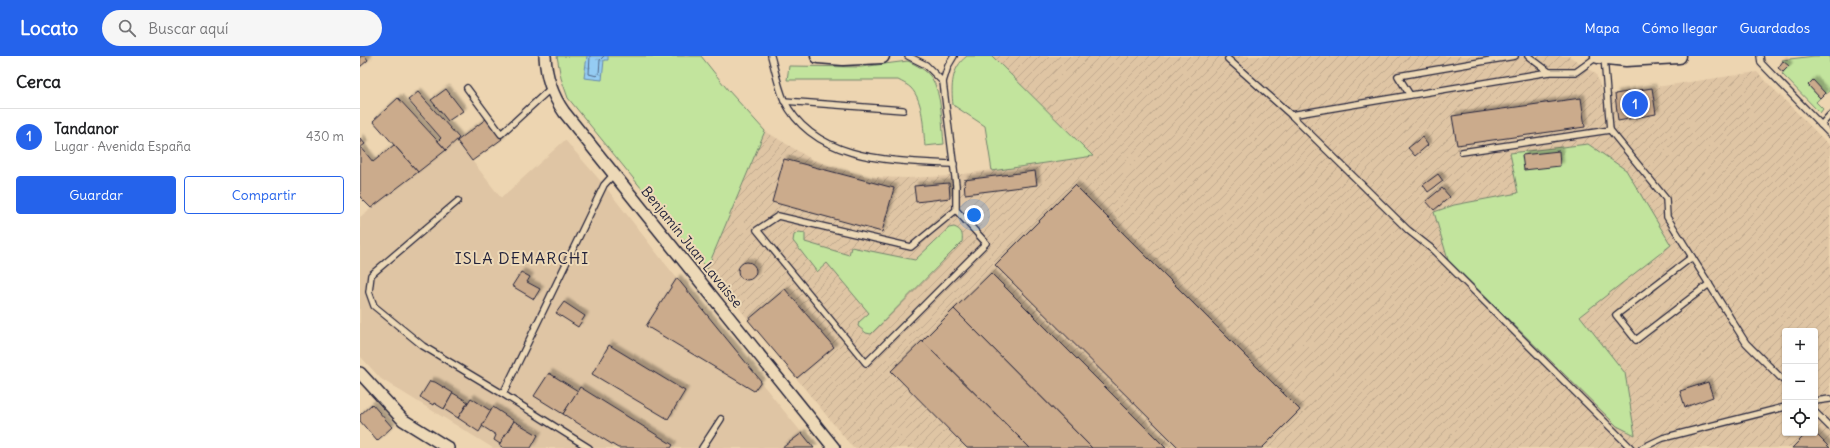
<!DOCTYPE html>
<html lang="es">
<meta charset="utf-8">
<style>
body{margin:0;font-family:Delius,sans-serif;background:#f6f6f6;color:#202124}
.controls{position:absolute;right:12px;bottom:12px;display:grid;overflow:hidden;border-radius:4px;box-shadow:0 1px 3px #0004}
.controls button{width:36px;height:36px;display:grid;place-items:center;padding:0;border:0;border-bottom:1px solid #e0e0e0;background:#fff;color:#202124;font:20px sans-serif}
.you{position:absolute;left:614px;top:159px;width:14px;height:14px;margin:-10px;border:3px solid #fff;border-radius:50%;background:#1a73e8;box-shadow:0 0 0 6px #1a73e833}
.badge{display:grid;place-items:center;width:26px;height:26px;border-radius:50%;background:#2563eb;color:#fff;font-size:13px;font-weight:700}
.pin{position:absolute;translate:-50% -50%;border:2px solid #fff;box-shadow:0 1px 4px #0006}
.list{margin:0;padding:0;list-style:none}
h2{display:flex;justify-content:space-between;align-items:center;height:52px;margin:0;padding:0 16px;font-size:17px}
h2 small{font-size:13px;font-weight:400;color:#757577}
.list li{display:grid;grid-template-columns:26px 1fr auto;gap:12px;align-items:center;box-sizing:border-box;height:56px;padding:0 16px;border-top:1px solid #e0e0e0}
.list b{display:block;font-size:15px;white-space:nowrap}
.list p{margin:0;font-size:13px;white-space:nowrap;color:#757577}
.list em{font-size:13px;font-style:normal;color:#757577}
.actions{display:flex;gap:8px;padding:12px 16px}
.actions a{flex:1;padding:9px 0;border:1px solid #2563eb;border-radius:4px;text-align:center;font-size:14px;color:#2563eb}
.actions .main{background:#2563eb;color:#fff}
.icon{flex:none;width:22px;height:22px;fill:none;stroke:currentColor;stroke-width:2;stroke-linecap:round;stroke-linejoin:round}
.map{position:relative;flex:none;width:1470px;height:392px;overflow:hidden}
header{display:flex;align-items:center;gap:24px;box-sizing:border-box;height:56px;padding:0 20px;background:#2563eb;color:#fff}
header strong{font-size:19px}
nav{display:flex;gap:22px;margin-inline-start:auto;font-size:14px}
.search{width:280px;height:36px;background:#f6f6f6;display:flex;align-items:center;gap:10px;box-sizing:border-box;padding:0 14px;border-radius:22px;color:#757577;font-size:15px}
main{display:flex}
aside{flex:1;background:#fff}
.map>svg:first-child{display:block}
.built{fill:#dfc5a4}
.industrial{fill:url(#industrial-furrows);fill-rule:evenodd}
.green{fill:#c2e49d;stroke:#72836c}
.water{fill:url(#water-ripples);stroke:#6788a9}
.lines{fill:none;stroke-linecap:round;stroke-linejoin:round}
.shore{stroke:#506685;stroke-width:1}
.building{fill:#cbab8c;stroke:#22223b;filter:url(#shadow)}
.service-casing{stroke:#22223b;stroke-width:8}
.minor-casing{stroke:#22223b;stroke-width:14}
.tertiary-casing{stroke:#22223b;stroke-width:17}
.service{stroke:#edd9b7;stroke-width:5.5}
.minor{stroke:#edd9b7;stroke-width:11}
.tertiary{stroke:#edd9b7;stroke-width:14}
.labels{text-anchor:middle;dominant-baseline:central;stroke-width:4;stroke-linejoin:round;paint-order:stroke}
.street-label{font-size:14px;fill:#22223b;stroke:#edd9b7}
.quarter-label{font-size:16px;letter-spacing:1px;fill:#22223b;stroke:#edd9b7}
</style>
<header>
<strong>Locato</strong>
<div class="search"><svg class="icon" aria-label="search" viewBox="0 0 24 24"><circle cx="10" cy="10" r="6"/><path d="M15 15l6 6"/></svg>Buscar aquí</div>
<nav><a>Mapa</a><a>Cómo llegar</a><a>Guardados</a></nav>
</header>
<main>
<aside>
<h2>Cerca<small></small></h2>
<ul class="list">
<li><span class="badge">1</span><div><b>Tandanor</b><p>Lugar · Avenida España</p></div><em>430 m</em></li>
</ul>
<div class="actions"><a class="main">Guardar</a><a>Compartir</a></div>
</aside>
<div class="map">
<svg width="1470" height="392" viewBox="0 0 1470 392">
<defs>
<pattern id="industrial-furrows" width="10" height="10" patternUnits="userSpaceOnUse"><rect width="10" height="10" fill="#dfc5a4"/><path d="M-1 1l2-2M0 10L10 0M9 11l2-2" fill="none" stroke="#bfa98e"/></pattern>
<pattern id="water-ripples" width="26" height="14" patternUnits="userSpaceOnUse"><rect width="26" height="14" fill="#95ccf3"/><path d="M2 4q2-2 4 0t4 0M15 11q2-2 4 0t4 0" fill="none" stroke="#80afd1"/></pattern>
<filter id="shadow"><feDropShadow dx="3.5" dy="-3.5" stdDeviation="1" flood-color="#0004"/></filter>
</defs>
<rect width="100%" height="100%" fill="#edd5b1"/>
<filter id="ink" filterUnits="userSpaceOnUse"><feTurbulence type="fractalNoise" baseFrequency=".025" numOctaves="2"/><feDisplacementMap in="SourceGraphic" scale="8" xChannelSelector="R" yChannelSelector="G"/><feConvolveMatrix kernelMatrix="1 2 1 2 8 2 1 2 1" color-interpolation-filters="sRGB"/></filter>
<g filter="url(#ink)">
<path class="built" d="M205,84L244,129L299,200L454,392H133L21,323L0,300V161L97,85L141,142Z"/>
<path class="industrial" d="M632,0H1209L1236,18L1243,39L1397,16L1470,90V392H493L347,213L405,75L451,103L473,111L509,121L547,122L589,120L732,100ZM1425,275H1455V377H1425Z"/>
<g class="green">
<path d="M197,0H341L368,34L405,75L347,213L208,42L201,22Z"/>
<path d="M607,0H632L733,100L632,115L625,70L593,49C591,31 591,12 607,0Z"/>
<path d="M1454,0H1470V35L1466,38L1453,25L1448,29L1460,42L1456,46L1463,53L1460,57L1422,18L1428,10L1422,4Z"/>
<path d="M548,5C556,9 565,13 571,21C582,36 582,70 584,88L565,90C563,72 564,46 551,32C548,29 542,26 538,24H427L429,10L501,11Z"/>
<path d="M1228,88L1266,114L1311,189L1220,260L1265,317L1275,379L1257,370L1088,204L1074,156L1094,149L1158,137L1150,97Z"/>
<path d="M594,171C602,174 603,178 602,186L511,278L506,277L498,270L499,266L509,257L467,207L457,216L433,185L434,179L439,176L445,177V186L489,199L491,191L555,204L589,172Z"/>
</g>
<path class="water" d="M227,0H248V4H244L242,24L224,22Z"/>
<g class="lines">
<path class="shore" d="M230,0L229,18L237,20L239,18L240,4L244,0"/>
</g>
<g class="building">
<path d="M0,0H5L8,4L0,11Z"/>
<path d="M1423,5L1429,10L1423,16L1418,12Z"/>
<path d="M1453,24L1465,37L1460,42L1448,29Z"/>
<path d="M1292,32L1296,58L1258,65L1255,38Z"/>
<path d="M86,33L103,55L88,65L71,44Z"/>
<path d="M58,36L99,82L86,94L78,85L81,82L48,44Z"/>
<path d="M38,42L86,94L58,116L13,65Z"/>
<path d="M1221,42L1225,71L1097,89L1092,60Z"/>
<path d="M126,63L142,83L112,105L97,85Z"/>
<path d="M1062,81L1068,89L1055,100L1048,92Z"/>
<path d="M0,82L5,88L1,91L13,106L34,89L58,116L11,152L0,141Z"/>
<path d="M1199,95L1200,110L1164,114L1162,99Z"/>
<path d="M424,103L534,132L522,176L412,146Z"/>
<path d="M675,115L677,129L605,138L604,124Z"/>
<path d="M1078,118L1083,125L1068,136L1063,129Z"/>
<path d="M589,127L590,142L556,146L554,130Z"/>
<path d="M715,129L940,354L902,392H819L635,209Z"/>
<path d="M1082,132L1090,141L1074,154L1066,145Z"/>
<circle cx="387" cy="215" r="9"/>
<path d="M161,216L170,221L167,226L180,233L174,243L152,230Z"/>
<path d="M631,217L806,392H732L594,253Z"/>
<path d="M317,222L401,325L394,335L286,270Z"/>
<path d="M425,233L474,291L437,322L388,264Z"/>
<path d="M204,246L225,260L218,271L196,257Z"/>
<path d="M594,253L732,392H670L562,285Z"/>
<path d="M562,285L670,392H607L531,315Z"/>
<path d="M249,289L325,335L308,363L232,318Z"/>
<path d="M189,317L218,335L203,358L174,340Z"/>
<path d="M70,325L75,326L93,337L84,353L74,347L73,349L60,341Z"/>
<path d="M1348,326L1353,341L1325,351L1320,335Z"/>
<path d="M220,331L313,389L311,392H258L203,358Z"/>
<path d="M93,337L108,346L98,362L84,353Z"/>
<path d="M111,342L131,355L119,376L98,362Z"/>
<path d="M12,348L32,371L17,385L0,365V359Z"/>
<path d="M133,351L154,365L140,388L134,384L136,379L122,370Z"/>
<path d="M154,365L178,379L171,392H144L139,389Z"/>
<path d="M442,377L454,392H422Z"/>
<path d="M1447,377H1455L1470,392H1432Z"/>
</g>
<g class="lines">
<g class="service-casing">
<g id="service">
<path d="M411,0C415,14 418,30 424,44C454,106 535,105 594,108"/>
<path d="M548,0L566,9L583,26"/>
<path d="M594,0L588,10L583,26L596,129V154L626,187L506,307L397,174L418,160L551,191L596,154"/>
<path d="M1168,0L1189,16"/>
<path d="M1400,0L1401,7L1470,78"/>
<path d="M1244,1L1250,74L1306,143L1307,161L1386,287L1425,326"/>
<path d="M868,3L931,59L1048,174L1072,193L1271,392"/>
<path d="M107,32L141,78L191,32"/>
<path d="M1050,39L1038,20L1155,0"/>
<path d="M424,45L543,54"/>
<path d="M931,59L1189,16H1216L1238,0"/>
<path d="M1461,69L1470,59"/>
<path d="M1102,96L1250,74"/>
<path d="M98,145L11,219L9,236L14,250L63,290L143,338L229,392"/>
<path d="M1332,201L1256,259L1276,284L1349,228"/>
<path d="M143,338L244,129L254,118"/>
<path d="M1455,345L1470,343"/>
<path d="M1455,356L1470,371"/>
<path d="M342,392L361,363"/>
<path d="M1282,392L1303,382L1425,351"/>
</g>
</g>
<g class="minor-casing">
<g id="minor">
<path d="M185,0C186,21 192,39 204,56L474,392"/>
<path d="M0,317L43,364L88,392"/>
</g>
</g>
<g class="tertiary-casing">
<g id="tertiary">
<path d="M458,0L483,2L522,0"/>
<path d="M1238,0L1266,3L1319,0"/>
</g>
</g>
<use href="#service" class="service"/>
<use href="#minor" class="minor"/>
<use href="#tertiary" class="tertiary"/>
</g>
</g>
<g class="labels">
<g class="street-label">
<text transform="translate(332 191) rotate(51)">Benjamín Juan Lavaisse</text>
</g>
<g class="quarter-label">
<text x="162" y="202">ISLA DEMARCHI</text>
</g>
</g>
</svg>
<div class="controls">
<button>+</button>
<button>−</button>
<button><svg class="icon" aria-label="locate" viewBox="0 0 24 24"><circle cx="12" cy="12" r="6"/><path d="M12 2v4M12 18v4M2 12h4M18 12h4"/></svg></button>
</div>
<div class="you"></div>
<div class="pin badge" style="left:1275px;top:48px">1</div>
</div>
</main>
